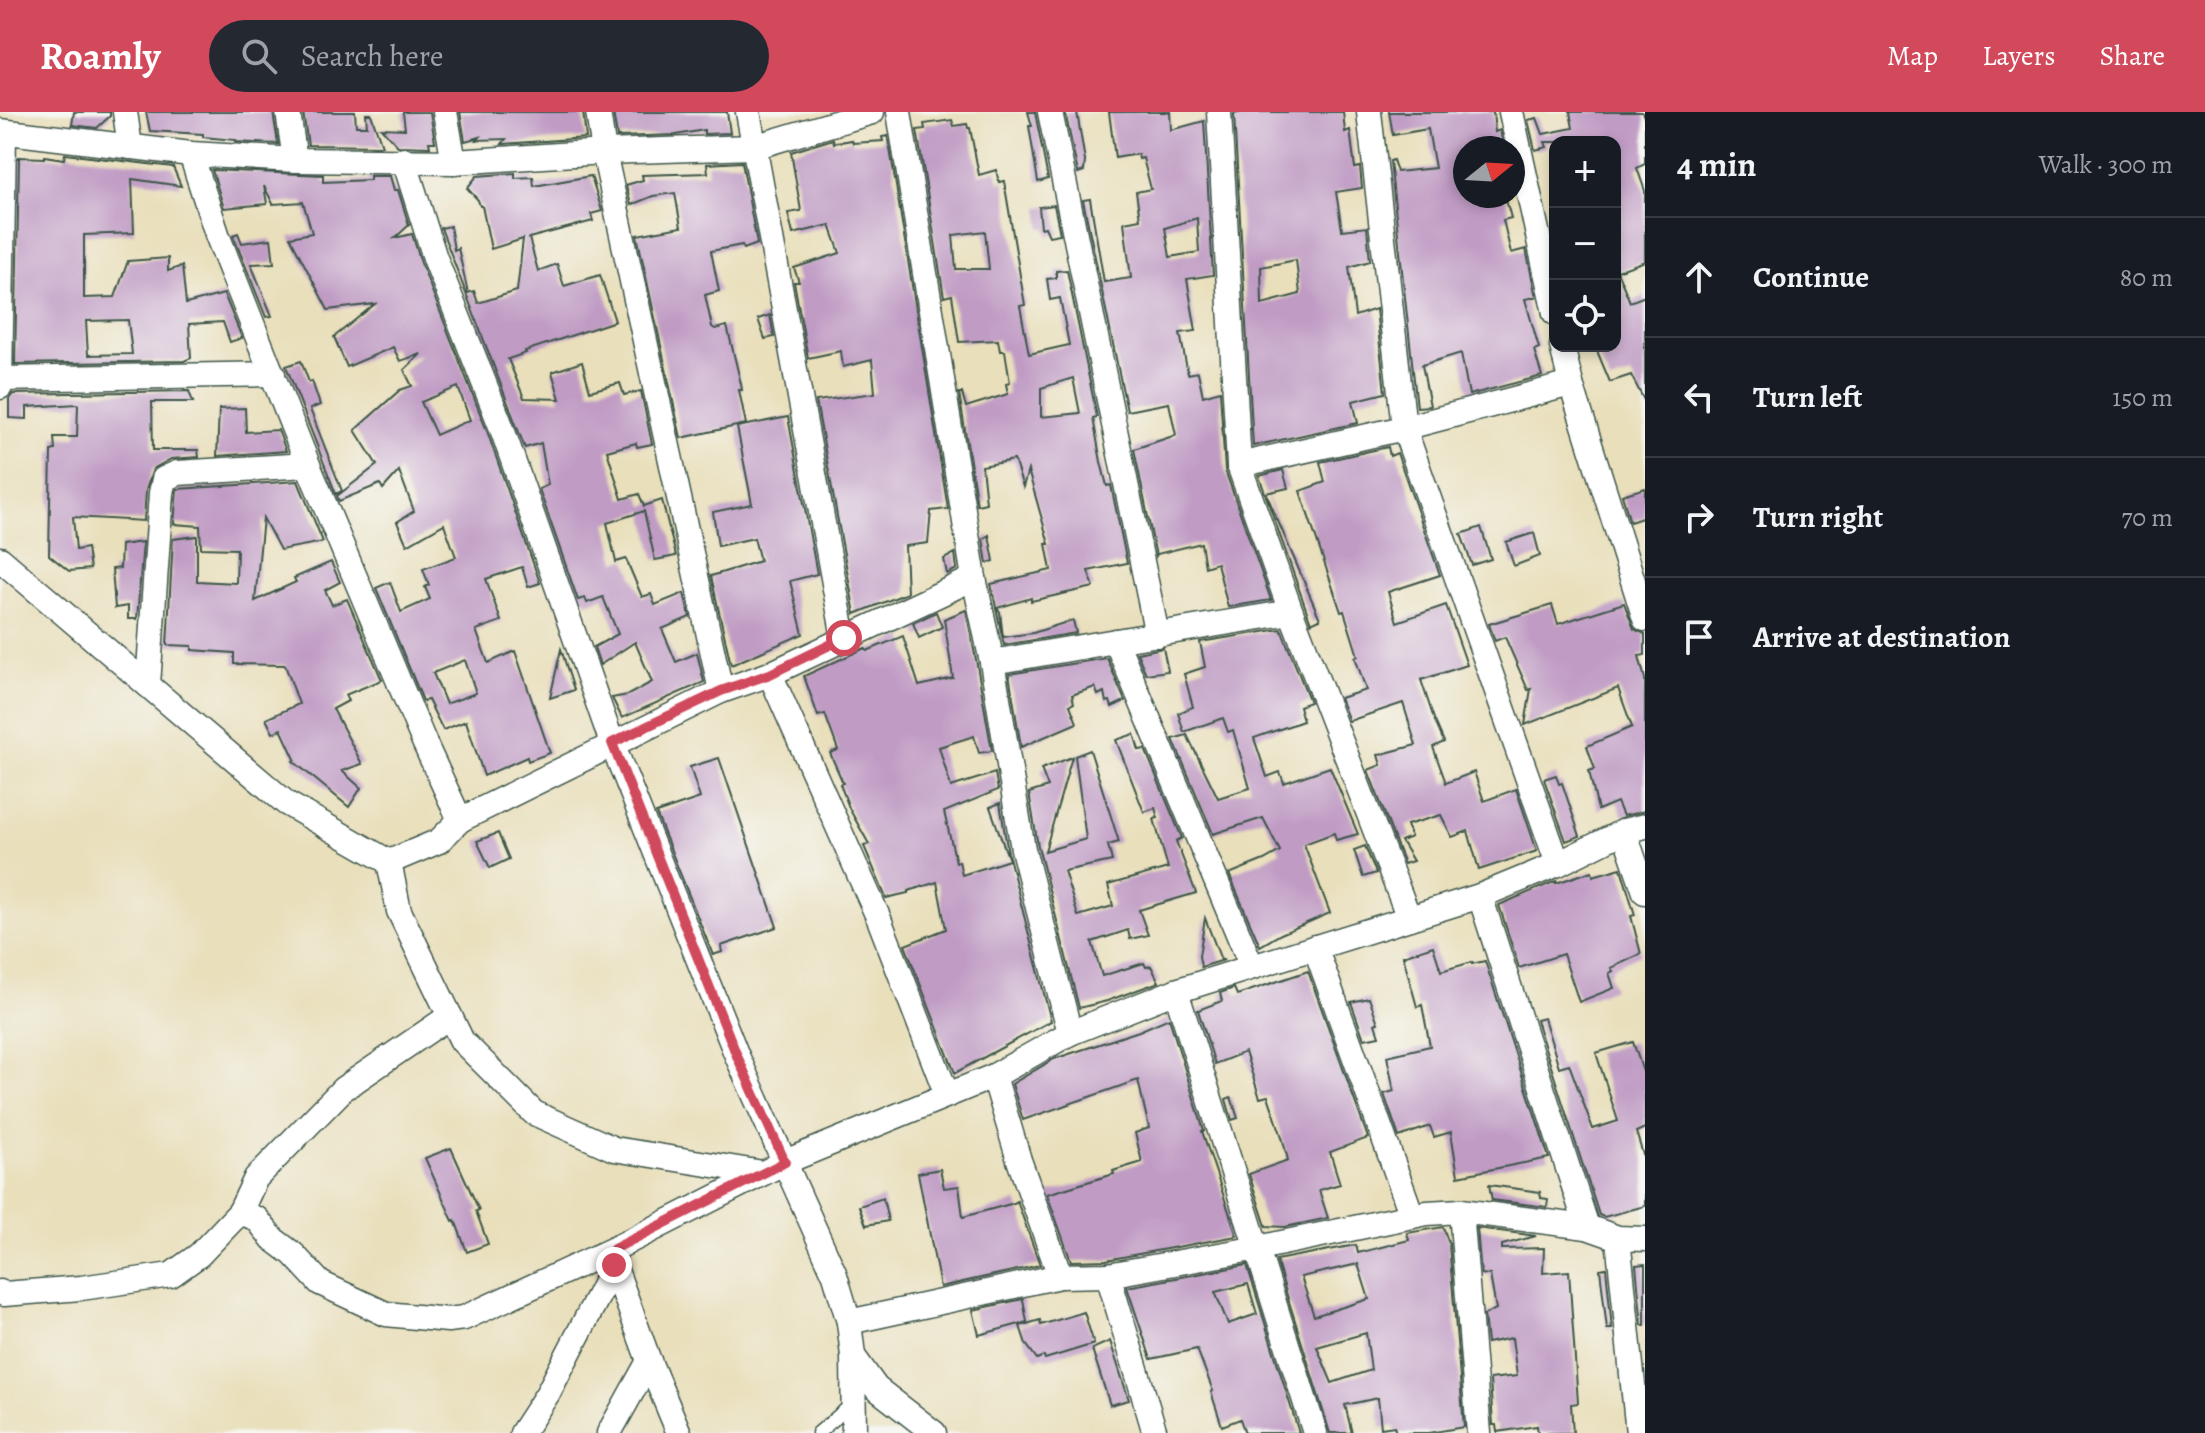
<!DOCTYPE html>
<meta charset="utf-8">
<style>
body{margin:0;font-family:Alegreya,serif;background:#242831;color:#f1f3f6}
.controls{position:absolute;right:24px;top:24px;display:grid;overflow:hidden;border-radius:16px;box-shadow:0 4px 12px #0003}
.controls button{width:72px;height:72px;display:grid;place-items:center;padding:0;border:0;border-bottom:2px solid #363941;background:#171b24;color:#f1f3f6;font:40px sans-serif}
.compass{position:absolute;left:1453px;top:24px;width:72px;height:72px;border-radius:50%;background:#171b24;box-shadow:0 4px 12px #0003;rotate:72deg}
.stop{position:absolute;width:24px;height:24px;margin:-18px;border:6px solid #d1495b;border-radius:50%;background:#fff}
.stop.end{background:#d1495b;border-color:#fff;box-shadow:0 2px 8px #0008}
.list{margin:0;padding:0;list-style:none}
h2{display:flex;justify-content:space-between;align-items:center;height:104px;margin:0;padding:0 32px;font-size:34px}
h2 small{font-size:26px;font-weight:400;color:#9ea1a6}
.list li{display:grid;grid-template-columns:52px 1fr auto;gap:24px;align-items:center;box-sizing:border-box;height:120px;padding:0 32px;border-top:2px solid #363941}
.list b{display:block;font-size:30px;white-space:nowrap}
.list em{font-size:26px;font-style:normal;color:#9ea1a6}
.icon{flex:none;width:44px;height:44px;fill:none;stroke:currentColor;stroke-width:2;stroke-linecap:round;stroke-linejoin:round}
.map{position:relative;flex:none;width:1645px;height:1321px;overflow:hidden}
header{display:flex;align-items:center;gap:48px;box-sizing:border-box;height:112px;padding:0 40px;background:#d1495b;color:#fff}
header strong{font-size:38px}
nav{display:flex;gap:44px;margin-inline-start:auto;font-size:28px}
.search{width:560px;height:72px;background:#242831;display:flex;align-items:center;gap:20px;box-sizing:border-box;padding:0 28px;border-radius:44px;color:#9ea1a6;font-size:30px}
main{display:flex}
aside{flex:1;background:#171b24}
.map>svg:first-child{display:block}
.building{fill:#c09bc4;fill-rule:evenodd}
.lines{fill:none;stroke-linecap:round;stroke-linejoin:round}
.lane-casing{stroke:#3d5548;stroke-width:15}
.street-casing{stroke:#3d5548;stroke-width:27}
.lane{stroke:#fff;stroke-width:12}
.street{stroke:#fff;stroke-width:24}
.route{stroke:#d1495b;stroke-width:10}
</style>
<header>
<strong>Roamly</strong>
<div class="search"><svg class="icon" aria-label="search" viewBox="0 0 24 24"><circle cx="10" cy="10" r="6"/><path d="M15 15l6 6"/></svg>Search here</div>
<nav><a>Map</a><a>Layers</a><a>Share</a></nav>
</header>
<main>
<div class="map">
<svg width="1645" height="1321" viewBox="0 0 1645 1321">
<rect width="100%" height="100%" fill="#f6f6f2"/>
<filter id="ink" filterUnits="userSpaceOnUse"><feTurbulence type="fractalNoise" baseFrequency=".0125" numOctaves="2"/><feDisplacementMap in="SourceGraphic" scale="16" xChannelSelector="R" yChannelSelector="G"/><feConvolveMatrix kernelMatrix="1 2 1 2 8 2 1 2 1" color-interpolation-filters="sRGB"/></filter>
<filter id="wash" filterUnits="userSpaceOnUse"><feTurbulence type="fractalNoise" baseFrequency=".006" numOctaves="4" result="noise"/><feDisplacementMap in="SourceGraphic" scale="32" xChannelSelector="R" yChannelSelector="G"/><feGaussianBlur stdDeviation="1.8" result="paint"/><feColorMatrix in="noise" values="0 0 0 0 0 0 0 0 0 0 0 0 0 0 0 0 0 1.4 0 .05"/><feComposite in="paint" operator="in"/></filter>
<g filter="url(#wash)">
<rect width="100%" height="100%" fill="#e9dfbb"/>
<g id="blocks">
<g class="building">
<path d="M74,0H110V4L97,16L72,13Z"/>
<path d="M146,0H273L278,32L235,30L236,28L203,25V22L150,19Z"/>
<path d="M303,0H355L356,14H367L366,2H371L382,34L308,33Z"/>
<path d="M403,0H430L435,30H429L430,35L398,34L381,16L405,17Z"/>
<path d="M460,0H583L586,26L502,32L506,27L477,28L480,25L465,29Z"/>
<path d="M613,0H727L730,21L704,22V18L676,23L617,25Z"/>
<path d="M1028,0H1035L1048,67L1038,70L1029,14H1032Z"/>
<path d="M1065,0H1077L1085,49L1084,59L1078,61Z"/>
<path d="M1109,0H1170L1171,18L1204,9L1213,163L1187,167L1196,219L1180,221L1188,262L1198,260L1203,284L1220,279L1225,358L1271,488L1228,495L1217,451L1205,455L1201,431L1157,442L1156,444L1134,337L1176,323L1169,291L1127,299L1083,88L1090,87L1104,170L1131,166L1124,110L1140,107L1136,80L1151,77L1143,46L1139,47L1138,42L1115,46ZM1197,106L1199,140L1170,145L1165,116Z"/>
<path d="M1242,0H1343L1345,20L1350,18L1355,56L1360,55L1362,76L1336,80L1342,118L1367,115L1370,149L1349,155L1355,204L1376,197L1385,281L1353,289L1358,311L1253,334L1234,2ZM1296,148L1300,182L1262,192L1261,155Z"/>
<path d="M1389,0H1493L1495,20L1500,18L1504,36H1465V84H1505L1511,106L1503,108L1511,141L1526,137L1536,185L1525,187L1539,236L1534,238L1542,264L1469,283L1461,241L1422,253L1430,294L1417,295L1390,49L1393,48L1397,60L1435,56L1428,17L1393,23Z"/>
<path d="M1570,0H1642L1645,7V52L1637,56L1645,79V149L1617,159L1630,190L1645,184V290L1631,263L1610,270L1597,239L1615,234V30H1545L1547,35L1535,38L1528,8L1537,6L1543,22L1573,16Z"/>
<path d="M952,8L954,14L967,12L968,16H970L979,63L996,58L999,70L1004,69L1025,193L1020,194L1029,242L1069,233L1060,186L1050,188L1047,167L1056,166V159L1067,158L1097,305L1093,306L1101,350L1107,374L1111,373L1127,451L1088,459L1094,475L1031,489V486L997,496L1000,500L1003,525L1033,521L1073,508L1076,521L1004,533L991,472L1051,458L1046,432H1049L1028,358L1023,375L1014,348L982,354L986,391L977,393L959,281H962L966,295L1008,282L1006,272L1010,271L1005,239H1000L998,228L959,230L952,183L944,185L917,18L925,17L924,12ZM985,119L989,157H956L953,123ZM1073,266L1080,301L1041,305V276Z"/>
<path d="M888,24L948,397L931,399L928,431L905,434L907,481L855,502L816,289L875,281L872,248L843,255L841,239L808,246L794,170H799L794,156L840,141L830,113L793,122L788,101L801,99L791,40L833,27L834,31L852,28L853,31L883,29L882,25Z"/>
<path d="M65,42L173,55L181,74L132,67L134,121L84,123V186L115,185L128,149L168,146V159L182,154L186,192L224,182L242,226L230,230L223,210L189,212L191,246L184,249L15,252L19,45L44,46V44L64,47ZM128,208L132,242L88,243L86,209Z"/>
<path d="M742,50L757,132L744,137L742,133L711,139L719,179L705,183L712,215L715,217L727,214L741,272L742,278H739L746,312L681,326L637,123L681,115L675,81L653,84L631,93L626,73L643,68L642,63L708,61L707,52Z"/>
<path d="M212,58L323,63V70L370,68V64H390L394,78H398L409,113L395,126L412,122L421,151L487,319L540,471L528,475L522,455L486,467L501,509L476,518L488,551L515,539L550,641L528,649L527,645L484,664L466,609L443,618L428,588L423,589L376,476L390,470L401,500L430,487L425,475L429,473L423,457L456,445L444,412L407,433L397,410L414,399L399,359L383,377L380,372L339,389L337,384L377,353L355,318L400,278L412,274L404,258L421,242L400,249L393,235L347,255L334,225L375,192L328,198L290,125L312,121L303,90L273,92L264,74L267,92L224,96ZM458,275L470,308L436,323L421,290ZM465,548L476,581L446,592L433,561Z"/>
<path d="M515,61V66L533,65L534,74L591,64L602,99L591,102L593,109L529,126L538,159L557,152L564,174L600,163L615,209L525,239L526,241L508,247L524,286L560,287L552,260L582,250L590,279L620,271L624,283L641,279L652,332L637,335L636,331L607,339L622,387L639,382L644,394L662,388L676,444L655,448L644,399L607,411L616,450L626,447L642,485L651,482L655,493L684,481L690,505L662,517L676,550L697,541L704,570L622,606L612,586L628,583L652,570L635,530L600,553L594,535L618,522L603,485L587,491L585,486L578,488L539,377L548,373L541,331L525,336L441,116L450,114L454,138L458,136L468,181L474,179L478,191L517,179L523,127L491,137L482,94H480L478,88L467,76L477,64Z"/>
<path d="M1054,93L1060,122L1049,124L1045,115L1041,116L1039,95Z"/>
<path d="M238,121L242,131L271,127L274,151L251,152L272,204L266,205L233,123Z"/>
<path d="M770,203L774,225L765,227L758,207Z"/>
<path d="M301,249L309,270L312,269L320,293L310,297L342,379L336,382L286,254Z"/>
<path d="M189,279L193,290H152L153,338H198L199,345L171,347L153,357L146,378L144,409L73,405L76,438L87,436L90,457L69,459L49,443L51,339L55,338L54,325H77L78,292L27,295V307L9,306V287L13,282Z"/>
<path d="M245,296L246,320L278,318L286,339L217,344L219,297Z"/>
<path d="M788,305L817,462L790,469L803,522L731,553L711,464L760,449L754,426L718,434L713,400L752,392L737,315Z"/>
<path d="M1388,335L1390,344L1397,341L1440,463L1388,480L1397,510L1446,493L1467,553L1421,568L1434,607L1444,630L1433,635L1446,671L1474,660L1484,689L1516,677L1537,739L1479,758L1468,719L1452,725L1441,703L1407,713L1411,725L1401,729L1413,749L1404,752L1368,658L1381,653L1378,643L1416,633L1403,591L1349,609L1340,586L1366,578L1355,545L1358,544L1344,499L1341,500L1300,379L1325,370L1320,350Z"/>
<path d="M1283,358L1288,376L1266,381L1320,507L1311,511L1259,364Z"/>
<path d="M298,369L323,430L280,438L263,406L255,489L296,470L294,466L331,450L340,470L325,478L332,493L347,487L382,568L345,583L348,589L333,597L362,652L342,659L361,676L349,695L293,649L295,647L281,617L273,621L266,607L299,592L285,553L234,552V541L192,538V534L167,533L173,427L197,424V469L236,471L237,437L201,436L200,414L174,412L177,377Z"/>
<path d="M1645,376V405L1630,410L1622,383Z"/>
<path d="M1481,415L1491,447L1472,453L1461,422Z"/>
<path d="M1534,421L1540,444L1514,454L1506,430Z"/>
<path d="M989,423L994,449L987,451L983,427Z"/>
<path d="M143,430L137,507H128V494L115,496L112,457L120,456L121,433Z"/>
<path d="M955,441L957,457L947,462L944,447Z"/>
<path d="M1624,491L1634,517L1645,522V543L1639,544L1645,567V699L1623,704L1617,690L1598,698L1589,659L1595,657L1587,634L1632,615L1618,576L1525,613L1531,577L1528,578L1505,525L1495,529L1489,512L1552,493L1558,512Z"/>
<path d="M966,498L977,553L992,639L979,641L974,624L939,635L951,675L995,661L998,678L944,700L956,750L959,749L962,763L1009,748L990,695L1000,691L1008,741L1051,909L955,961L905,833L946,817L937,770L908,779V781L886,786L864,734L869,732L850,698L840,672L843,671L830,641L838,638L825,602L818,604L804,564L865,536L867,539L903,524L919,574L953,566L944,507Z"/>
<path d="M936,500L942,515L919,526L913,511Z"/>
<path d="M1281,517L1310,590L1299,594L1303,609L1254,626L1267,665L1280,660L1284,671L1330,655L1358,722L1336,728L1334,721L1304,732L1330,801L1281,822L1260,834L1229,762L1264,748L1280,739L1263,706L1213,722L1173,627L1187,623L1218,686L1250,676L1233,618L1228,620L1223,606L1184,620L1178,601L1193,595L1184,562L1205,555L1200,530Z"/>
<path d="M1163,536L1168,559L1146,562L1137,541Z"/>
<path d="M561,537L574,578L550,586Z"/>
<path d="M1107,546L1125,589L1112,595L1110,589L1106,590L1104,580L1098,583L1095,575L1072,583L1074,591L1070,593L1077,611L1021,635L1009,562Z"/>
<path d="M1134,622L1139,638L1145,637L1182,726L1176,729L1196,781L1139,798L1148,823L1130,827L1128,818L1092,830L1102,864L1144,851L1146,855L1151,854L1159,870L1107,889L1079,896L1038,734L1029,681L1048,675L1041,657L1072,645L1045,739L1086,727L1075,644L1090,638L1119,730L1108,733L1112,749L1064,759L1078,804L1113,794L1108,773L1168,756L1154,707L1158,706L1155,696L1144,700L1116,628Z"/>
<path d="M719,646L777,815L721,834L722,840L713,843L656,701L700,686L690,655Z"/>
<path d="M1556,663L1559,672L1562,671L1580,724L1566,729L1544,667Z"/>
<path d="M498,721L509,747L490,756L477,729Z"/>
<path d="M1365,734L1376,761L1363,765L1354,738Z"/>
<path d="M1621,756L1635,803L1631,804L1641,842L1611,856L1613,859L1609,861L1614,876L1579,890L1563,842L1519,856L1499,793L1556,769V771L1592,759L1593,764Z"/>
<path d="M1205,806L1221,848H1224L1201,855L1199,844Z"/>
<path d="M1433,834L1441,859L1472,850V852L1485,849L1549,1046L1458,1064L1451,1020L1434,1025L1430,1014L1399,1025L1384,982L1394,979L1387,944L1430,934L1422,893L1417,895L1403,844Z"/>
<path d="M1308,859L1368,1026L1330,1040L1340,1072L1319,1078L1328,1106L1285,1115L1266,1114L1249,1062L1288,1048L1282,1025L1268,984L1260,986L1245,940L1215,952L1198,898L1222,889L1220,881L1234,876L1237,883Z"/>
<path d="M1369,886L1378,911L1375,912L1379,924L1364,927L1351,890Z"/>
<path d="M1169,906L1204,1019H1202L1237,1124L1106,1148L1071,1149L1047,1082L1114,1062L1113,1059L1142,1050L1135,1021L1149,1016L1138,968L1023,1008L1012,972L1054,947L1139,919Z"/>
<path d="M1544,906L1559,955L1569,952L1593,1017L1618,1009L1596,941L1633,930L1645,966V1016L1636,1020L1645,1049V1094L1604,1105L1599,1103L1536,908Z"/>
<path d="M1231,985L1238,1006L1232,1008L1226,987Z"/>
<path d="M451,1036L479,1098L476,1099L488,1132L467,1140L455,1108L453,1109L425,1046Z"/>
<path d="M940,1057L944,1076L959,1074L963,1105L1014,1091L1017,1089L1040,1153L940,1175L918,1061Z"/>
<path d="M1489,1073L1540,1080L1541,1086L1548,1087L1547,1095L1492,1088Z"/>
<path d="M883,1086L888,1109L866,1113L859,1094Z"/>
<path d="M1443,1115L1449,1132L1464,1315L1429,1321H1396L1394,1314L1381,1316L1378,1286L1345,1293L1352,1321H1330L1276,1148L1356,1133L1358,1141L1409,1128L1407,1121ZM1358,1152L1369,1187L1314,1204L1301,1165ZM1366,1221L1371,1258L1332,1271L1317,1235Z"/>
<path d="M1477,1116L1536,1124L1502,1133V1137L1544,1136L1543,1161L1569,1159L1578,1291L1571,1292L1573,1321H1538L1537,1314L1497,1320L1496,1313H1493L1490,1267L1517,1264L1512,1226L1487,1231L1484,1203L1496,1197L1490,1163L1481,1162Z"/>
<path d="M1645,1152V1213H1642L1636,1153Z"/>
<path d="M1247,1153L1299,1321H1245L1240,1307L1222,1314L1211,1280L1213,1279L1197,1237L1151,1247L1127,1175ZM1248,1172L1257,1202L1228,1212L1215,1180Z"/>
<path d="M1606,1156L1612,1217H1607L1600,1157Z"/>
<path d="M1023,1187L1027,1210L979,1223L973,1198Z"/>
<path d="M1084,1200L1094,1232L1045,1247L1044,1244L1037,1247L1026,1232L1020,1214L1040,1208L1041,1213Z"/>
<path d="M1110,1229L1129,1288L1110,1293L1092,1237Z"/>
</g>
</g>
</g>
<g filter="url(#ink)">
<use href="#blocks" fill-opacity="0" stroke="#3d5548" stroke-width="2"/>
<g class="lines">
<g class="lane-casing">
<path id="lane" d="M818,1321L852,1292"/>
</g>
<g class="street-casing">
<g id="street">
<path d="M125,0L130,35"/>
<path d="M288,0L295,48"/>
<path d="M445,0L454,50"/>
<path d="M598,0L604,40L721,579"/>
<path d="M748,0L844,526"/>
<path d="M899,0L974,466L992,550L1023,737L1070,921"/>
<path d="M1050,0L1157,523"/>
<path d="M1219,0L1239,353L1291,500L1409,806"/>
<path d="M1369,0L1404,316L1558,752"/>
<path d="M1511,0L1555,201"/>
<path d="M0,19L191,42L295,48L454,50L604,40L754,35L872,0"/>
<path d="M191,42L218,125L308,353L425,632L460,708L439,729L389,750"/>
<path d="M404,48L435,146L501,314L612,631L737,944L835,1163L849,1210L853,1244L854,1321"/>
<path d="M1562,234L1571,272L1645,507"/>
<path d="M1,267L273,262"/>
<path d="M0,275L4,21"/>
<path d="M1239,353L1404,316L1571,272"/>
<path d="M0,447L286,691L389,750L399,799L462,929L534,1001L614,1037L763,1061"/>
<path d="M992,550L1116,529"/>
<path d="M770,562L879,807L947,983"/>
<path d="M148,573L161,381L164,367L177,361L308,353"/>
<path d="M460,708L721,579L770,562L974,466"/>
<path d="M1624,719L1645,780"/>
<path d="M1480,784L1587,1115"/>
<path d="M1315,835L1412,1104"/>
<path d="M1252,855L1116,529L1291,500"/>
<path d="M1176,879L1315,1321"/>
<path d="M994,964L1019,1048L1060,1164"/>
<path d="M1461,1099L1479,1321"/>
<path d="M240,1100L256,1066L343,977L450,904"/>
<path d="M1618,1126L1638,1321"/>
<path d="M614,1153L649,1249L679,1321"/>
<path d="M1108,1163L1155,1321"/>
<path d="M0,1180L4,1182L81,1176L171,1163L199,1143L240,1100L257,1107L273,1127L293,1142L320,1171L386,1202L448,1208L464,1206L614,1137L785,1050L994,964L1070,921L1176,879L1480,784L1558,752L1624,719L1645,714"/>
<path d="M849,1210L1060,1164L1108,1163L1258,1136L1427,1101L1461,1099L1587,1115L1618,1126L1645,1127"/>
<path d="M853,1244L876,1276L934,1321"/>
<path d="M522,1321L548,1281L614,1153V1137"/>
<path d="M609,1321L649,1249"/>
</g>
</g>
<use href="#lane" class="lane"/>
<use href="#street" class="street"/>
</g>
</g>
<g class="lines" filter="url(#ink)">
<path class="route" d="M614,1153V1137L785,1050L737,944L612,631L721,579L770,562L844,526"/>
</g>
</svg>
<div class="controls">
<button>+</button>
<button>−</button>
<button><svg class="icon" aria-label="locate" viewBox="0 0 24 24"><circle cx="12" cy="12" r="6"/><path d="M12 2v4M12 18v4M2 12h4M18 12h4"/></svg></button>
</div>
<svg class="compass" viewBox="-18 -18 36 36"><path d="M0-13l5 13h-10z" fill="#e53935"/><path d="M0 13l5-13h-10z" fill="#9ea1a6"/></svg>
<div class="stop" style="left:844px;top:526px"></div>
<div class="stop end" style="left:614px;top:1153px"></div>
</div>
<aside>
<h2>4 min<small>Walk · 300 m</small></h2>
<ul class="list">
<li><svg class="icon" aria-label="ahead" viewBox="0 0 24 24"><path d="M12 20V5M6 11l6-6 6 6"/></svg><div><b>Continue</b></div><em>80 m</em></li>
<li><svg class="icon" aria-label="left" viewBox="0 0 24 24"><path d="M17 20v-9H6M10 6l-5 5 5 5"/></svg><div><b>Turn left</b></div><em>150 m</em></li>
<li><svg class="icon" aria-label="right" viewBox="0 0 24 24"><path d="M7 20v-9h11M14 6l5 5-5 5"/></svg><div><b>Turn right</b></div><em>70 m</em></li>
<li><svg class="icon" aria-label="arrive" viewBox="0 0 24 24"><path d="M6 21V4h12l-3 4 3 4H6"/></svg><div><b>Arrive at destination</b></div></li>
</ul>
</aside>
</main>
